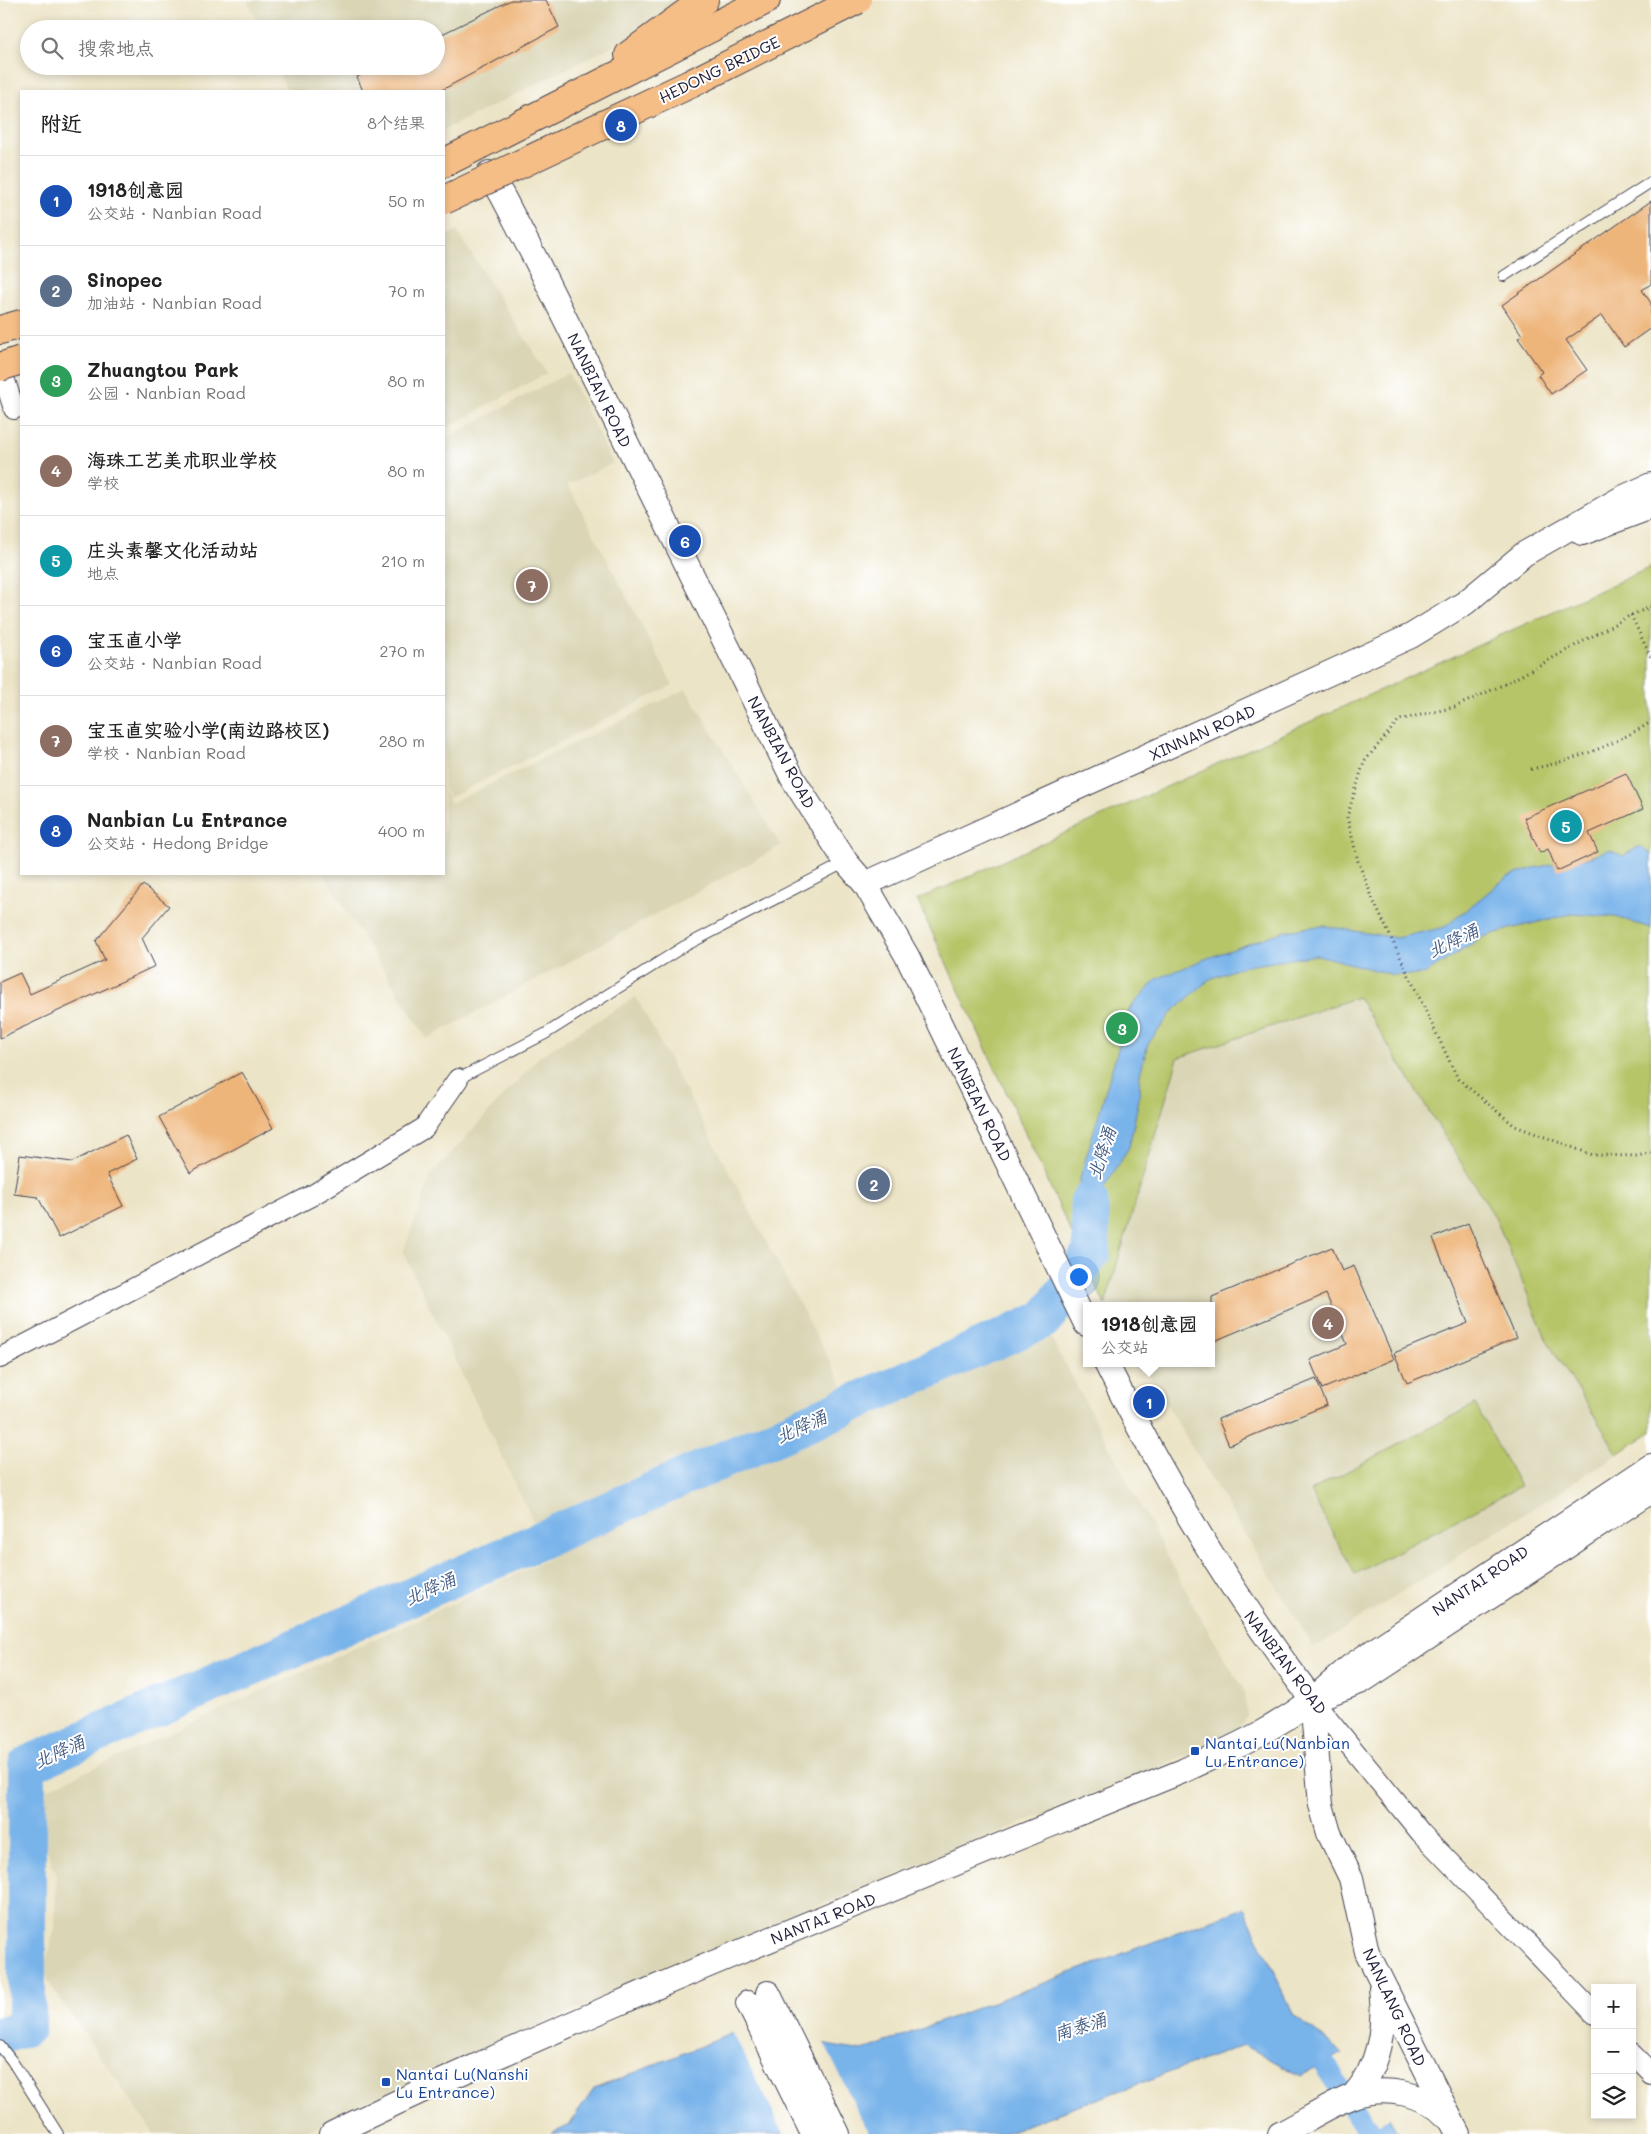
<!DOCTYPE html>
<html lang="zh">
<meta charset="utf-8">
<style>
body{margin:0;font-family:Mali,"LXGW WenKai TC",sans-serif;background:#f6f6f6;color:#222}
.controls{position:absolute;right:15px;bottom:15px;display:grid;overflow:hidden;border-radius:0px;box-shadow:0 2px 8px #0003}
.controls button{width:45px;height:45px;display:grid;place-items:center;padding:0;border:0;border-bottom:1px solid #e0e0e0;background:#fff;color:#222;font:25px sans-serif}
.you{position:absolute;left:1078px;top:1276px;width:18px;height:18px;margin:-12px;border:4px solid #fff;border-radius:50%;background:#1a73e8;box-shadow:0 0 0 8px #1a73e833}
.badge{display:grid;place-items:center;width:32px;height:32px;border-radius:50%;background:#7c3aed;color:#fff;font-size:16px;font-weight:700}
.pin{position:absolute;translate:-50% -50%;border:2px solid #fff;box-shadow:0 1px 5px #0006}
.popup{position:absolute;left:1083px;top:1302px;width:132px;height:65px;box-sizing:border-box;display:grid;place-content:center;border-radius:0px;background:#fff;filter:drop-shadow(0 1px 4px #0005);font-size:16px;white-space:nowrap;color:#767676}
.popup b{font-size:19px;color:#222}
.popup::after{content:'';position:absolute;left:50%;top:100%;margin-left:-10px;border:10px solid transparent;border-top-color:#fff}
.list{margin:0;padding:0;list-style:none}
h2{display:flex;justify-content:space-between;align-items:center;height:65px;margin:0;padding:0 20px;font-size:21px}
h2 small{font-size:16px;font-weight:400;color:#767676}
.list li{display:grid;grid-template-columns:32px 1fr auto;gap:15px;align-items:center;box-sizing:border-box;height:90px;padding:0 20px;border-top:1px solid #e0e0e0}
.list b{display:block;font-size:19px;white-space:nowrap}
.list p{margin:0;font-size:16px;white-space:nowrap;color:#767676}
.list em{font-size:16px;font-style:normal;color:#767676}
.icon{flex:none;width:28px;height:28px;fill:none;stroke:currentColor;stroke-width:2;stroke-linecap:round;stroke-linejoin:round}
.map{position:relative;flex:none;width:1651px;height:2134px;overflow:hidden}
.search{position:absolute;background:#fff;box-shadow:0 2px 8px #0003;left:20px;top:20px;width:425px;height:55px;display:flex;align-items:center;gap:12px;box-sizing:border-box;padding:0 18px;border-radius:28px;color:#767676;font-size:19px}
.panel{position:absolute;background:#fff;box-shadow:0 2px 8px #0003;left:20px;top:90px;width:425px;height:785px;border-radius:0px}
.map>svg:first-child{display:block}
.built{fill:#dad5b5}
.green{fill:#b6c568;stroke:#6c7452}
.water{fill:#78b3ea;stroke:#4d6a92}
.pier{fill:#ece4c6}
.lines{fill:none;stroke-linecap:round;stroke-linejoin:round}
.canal{stroke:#78b3ea;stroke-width:22}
.river{stroke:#78b3ea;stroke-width:38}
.building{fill:#eeb57a}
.service-casing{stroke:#403f50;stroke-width:12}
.minor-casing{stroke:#403f50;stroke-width:22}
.tertiary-casing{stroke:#403f50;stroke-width:26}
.primary-casing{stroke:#403f50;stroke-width:30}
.path{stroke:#403f50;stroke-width:3;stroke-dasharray:1 4;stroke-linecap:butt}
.service{stroke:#fff;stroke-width:10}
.minor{stroke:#fff;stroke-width:20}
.tertiary{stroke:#fff;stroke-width:24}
.primary{stroke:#f6be87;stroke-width:28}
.primary-bridge-casing{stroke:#403f50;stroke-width:30;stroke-linecap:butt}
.primary-bridge{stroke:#f6be87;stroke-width:28}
.transit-dot{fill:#1a4fb4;stroke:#fff;stroke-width:2}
.labels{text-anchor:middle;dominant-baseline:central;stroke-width:4;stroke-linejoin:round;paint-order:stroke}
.street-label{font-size:16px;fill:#22223b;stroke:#fff}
.transit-label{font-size:16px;fill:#164399;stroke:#fff;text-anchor:start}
.water-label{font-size:18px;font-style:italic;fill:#445c81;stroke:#fff}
</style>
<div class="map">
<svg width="1651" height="2134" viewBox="0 0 1651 2134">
<rect width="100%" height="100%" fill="#fff"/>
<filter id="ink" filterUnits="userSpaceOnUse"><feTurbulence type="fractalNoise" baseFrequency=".02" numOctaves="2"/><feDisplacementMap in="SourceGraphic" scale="10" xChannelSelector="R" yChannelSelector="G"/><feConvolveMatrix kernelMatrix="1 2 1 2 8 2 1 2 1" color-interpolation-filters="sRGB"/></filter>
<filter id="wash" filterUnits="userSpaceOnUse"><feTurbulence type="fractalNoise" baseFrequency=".0096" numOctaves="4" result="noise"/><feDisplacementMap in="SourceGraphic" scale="20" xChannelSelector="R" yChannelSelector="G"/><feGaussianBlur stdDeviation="1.12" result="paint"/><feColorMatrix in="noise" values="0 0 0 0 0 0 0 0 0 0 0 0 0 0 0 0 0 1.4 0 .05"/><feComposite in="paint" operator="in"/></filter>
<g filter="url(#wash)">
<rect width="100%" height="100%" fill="#ece4c6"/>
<g class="built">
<path d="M247,0H705L444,130V91H287L276,66H436V29H260Z"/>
<path d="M457,231L547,373L444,429V237Z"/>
<path d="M568,373L613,463L568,485L673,685L449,798L444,787V439Z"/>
<path d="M686,689L781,846L427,1039L323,874H444V791L451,803Z"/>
<path d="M636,997L857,1412L1021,1343L1047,1330L1199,1615L1245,1692L1246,1717L1233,1737L733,1941L363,2103L302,2134H154L49,1983L44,1968L55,1928L56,1873L38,1827L48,1789L551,1558L403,1252L431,1175L541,1055Z"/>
<path d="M1359,997L1495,1217L1547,1340L1618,1454L1314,1648L1141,1363H1212V1306L1105,1305L1178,1058Z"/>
</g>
<g class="green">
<path d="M1651,567V1432L1618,1454L1547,1340L1495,1217L1358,997L1178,1058L1105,1305L917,900Z"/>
<path d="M1475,1404L1520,1486L1355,1574L1310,1491Z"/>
</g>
<g class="water">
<path d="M1640,846L1651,855V928L1615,917L1571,914L1506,930L1483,937L1423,975H1394L1317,955L1241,967L1210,979L1172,1012L1148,1044L1140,1074L1139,1099L1129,1147L1095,1203L1092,1252L1087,1247L1080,1215V1178L1130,1008L1157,979L1205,959L1282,932L1310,927L1325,926L1397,938L1445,927L1507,877L1534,868L1587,858L1609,850L1623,856Z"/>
<path d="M1244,1908L1294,2015L1343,2053L1301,2076L1244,2045L1002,2134H551L569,2125L594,2089L741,2030L862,2051Z"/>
<path d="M1389,2118L1398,2134H1364Z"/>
</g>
<path class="pier" d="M741,2027L823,2041L869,2134H784L732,2031Z"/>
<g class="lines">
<path class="canal" d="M1304,2042L1314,2049L1371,2134"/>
<path class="river" d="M0,2036L27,2027V1765L1045,1319L1092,1252L1089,1201"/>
</g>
<g id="blocks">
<g class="building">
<path d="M511,0H546L559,27L440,91H363L357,77L378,66H436V37Z"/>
<path d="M1651,201V284L1642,290L1651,303V328L1624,347L1602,315L1566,340L1587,370L1551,394L1538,375L1542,372L1518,338L1522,335L1502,305Z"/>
<path d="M1626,773L1643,809L1589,833L1598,852L1557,871L1548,849L1540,853L1524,818Z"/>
<path d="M143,885L169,906L142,938L155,966L0,1038V982L20,973L30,994L105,960L96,941Z"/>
<path d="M242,1072L273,1128L190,1173L159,1117Z"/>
<path d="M126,1135L137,1159L107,1174L123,1206L59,1238L38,1197L14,1194L20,1155L72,1162Z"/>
<path d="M1468,1223L1516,1338L1407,1383L1394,1353L1468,1323L1433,1238Z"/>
<path d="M1332,1247L1342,1271L1354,1266L1394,1359L1322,1389L1310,1360L1347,1344L1326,1294L1212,1342V1297Z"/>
<path d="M1316,1379L1327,1405L1229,1445L1218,1419Z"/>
</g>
</g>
</g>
<g filter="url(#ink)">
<use href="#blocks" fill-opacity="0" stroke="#403f50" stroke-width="1"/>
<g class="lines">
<g class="service-casing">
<g id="service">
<path d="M1504,276L1651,182"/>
<path d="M458,1079L545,1034L683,947L846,862"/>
<path d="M0,2046L12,2061L58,2134"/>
</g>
</g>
<g class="minor-casing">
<g id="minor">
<path d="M0,365L14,409"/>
<path d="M0,1358L311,1196L424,1128L458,1079"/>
<path d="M1312,1699L1421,1833L1595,2014"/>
<path d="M1632,2054L1651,2073"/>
</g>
</g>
<g class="tertiary-casing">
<g id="tertiary">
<path d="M489,173L502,195L536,260L793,779L846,862L865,884L907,956L1086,1324"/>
<path d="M1582,533L1651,507"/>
<path d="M865,884L1411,636L1465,603L1524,554L1622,498L1651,485"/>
<path d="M1106,1363C1164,1481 1232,1595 1312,1699"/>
<path d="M1325,1695L1362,1681L1651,1491"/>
<path d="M1312,1699L1321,1805L1329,1833L1351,1878L1367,1952L1458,2134"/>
<path d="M768,1993L838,2134"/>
<path d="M748,2003L813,2134"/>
<path d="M1353,2096C1379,2067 1386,2027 1381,1988"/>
<path d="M332,2134C438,2081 546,2035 654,1988C829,1914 1006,1843 1183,1771C1227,1750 1274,1730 1313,1699C1326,1688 1338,1677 1351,1666L1651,1466"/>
<path d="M1280,2134C1302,2123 1331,2104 1353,2096C1384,2086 1425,2092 1447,2117"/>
</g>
</g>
<g class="primary-casing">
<g id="primary">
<path d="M629,55L704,0"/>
<path d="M444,163L766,0"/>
<path d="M0,330L21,324"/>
</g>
</g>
<g class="path">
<path d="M1651,607L1631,615L1507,683L1455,707L1399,720L1364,762L1347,817L1358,861L1374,902L1458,1079L1515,1126L1593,1155L1637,1156L1651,1153"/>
<path d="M1631,615L1651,658"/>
<path d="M1531,769C1575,760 1612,746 1651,722"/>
</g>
<use href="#service" class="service"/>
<use href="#minor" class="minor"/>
<use href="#tertiary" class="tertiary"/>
<use href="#primary" class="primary"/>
<g class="primary-bridge-casing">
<g id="primary-bridge">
<path d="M444,200L690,84L857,0"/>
<path d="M0,367L21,360"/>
</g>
</g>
<use href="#primary-bridge" class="primary-bridge"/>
</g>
</g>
<g class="transit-dot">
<rect x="1190" y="1746" width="10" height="10" rx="2.5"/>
<rect x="381" y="2077" width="10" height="10" rx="2.5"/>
</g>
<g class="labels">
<g class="street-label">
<text transform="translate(719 69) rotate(-26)">HEDONG BRIDGE</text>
<text transform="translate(600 390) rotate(64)">NANBIAN ROAD</text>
<text transform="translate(1202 732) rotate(-24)">XINNAN ROAD</text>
<text transform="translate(782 752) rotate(62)">NANBIAN ROAD</text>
<text transform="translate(980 1104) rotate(64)">NANBIAN ROAD</text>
<text transform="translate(1480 1580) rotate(-34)">NANTAI ROAD</text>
<text transform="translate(1286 1662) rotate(53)">NANBIAN ROAD</text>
<text transform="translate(823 1918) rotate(-22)">NANTAI ROAD</text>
<text transform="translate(1395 2007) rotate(65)">NANLANG ROAD</text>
</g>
<g class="transit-label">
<text x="1205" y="1742">Nantai Lu(Nanbian<tspan x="1205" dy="18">Lu Entrance)</tspan></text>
<text x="396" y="2073">Nantai Lu(Nanshi<tspan x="396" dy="18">Lu Entrance)</tspan></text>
</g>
<g class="water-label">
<text transform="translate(1453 940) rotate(-25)">北降涌</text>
<text transform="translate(1101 1153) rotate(-72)">北降涌</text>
<text transform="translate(801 1426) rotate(-24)">北降涌</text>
<text transform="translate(430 1588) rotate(-24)">北降涌</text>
<text transform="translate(59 1751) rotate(-24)">北降涌</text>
<text transform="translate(1080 2026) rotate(-17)">南泰涌</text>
</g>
</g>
</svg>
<div class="controls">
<button>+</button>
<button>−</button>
<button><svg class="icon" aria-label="layers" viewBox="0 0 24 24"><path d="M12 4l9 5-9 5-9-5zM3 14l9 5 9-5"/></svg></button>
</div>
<div class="you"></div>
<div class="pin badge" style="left:1149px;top:1402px;background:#1a4fb4">1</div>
<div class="popup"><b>1918创意园</b>公交站</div>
<div class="pin badge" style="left:874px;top:1184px;background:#5c6f8a">2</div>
<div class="pin badge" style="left:1122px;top:1028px;background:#2e9e5b">3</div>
<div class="pin badge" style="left:1328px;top:1323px;background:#8d6e63">4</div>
<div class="pin badge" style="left:1566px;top:826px;background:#0f9aa8">5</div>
<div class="pin badge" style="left:685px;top:541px;background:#1a4fb4">6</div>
<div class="pin badge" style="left:532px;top:585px;background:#8d6e63">7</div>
<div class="pin badge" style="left:621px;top:125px;background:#1a4fb4">8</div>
<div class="search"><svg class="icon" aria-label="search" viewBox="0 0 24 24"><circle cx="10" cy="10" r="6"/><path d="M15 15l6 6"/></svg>搜索地点</div>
<section class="panel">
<h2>附近<small>8个结果</small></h2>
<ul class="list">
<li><span class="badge" style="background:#1a4fb4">1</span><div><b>1918创意园</b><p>公交站 · Nanbian Road</p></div><em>50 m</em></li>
<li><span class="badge" style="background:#5c6f8a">2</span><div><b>Sinopec</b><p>加油站 · Nanbian Road</p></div><em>70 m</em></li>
<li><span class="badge" style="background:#2e9e5b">3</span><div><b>Zhuangtou Park</b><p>公园 · Nanbian Road</p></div><em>80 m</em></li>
<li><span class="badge" style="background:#8d6e63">4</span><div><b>海珠工艺美术职业学校</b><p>学校</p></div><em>80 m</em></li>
<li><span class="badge" style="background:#0f9aa8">5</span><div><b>庄头素馨文化活动站</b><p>地点</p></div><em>210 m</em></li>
<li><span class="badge" style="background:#1a4fb4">6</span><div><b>宝玉直小学</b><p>公交站 · Nanbian Road</p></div><em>270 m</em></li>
<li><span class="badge" style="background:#8d6e63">7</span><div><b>宝玉直实验小学(南边路校区)</b><p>学校 · Nanbian Road</p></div><em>280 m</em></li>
<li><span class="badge" style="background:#1a4fb4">8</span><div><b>Nanbian Lu Entrance</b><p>公交站 · Hedong Bridge</p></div><em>400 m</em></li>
</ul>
</section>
</div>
